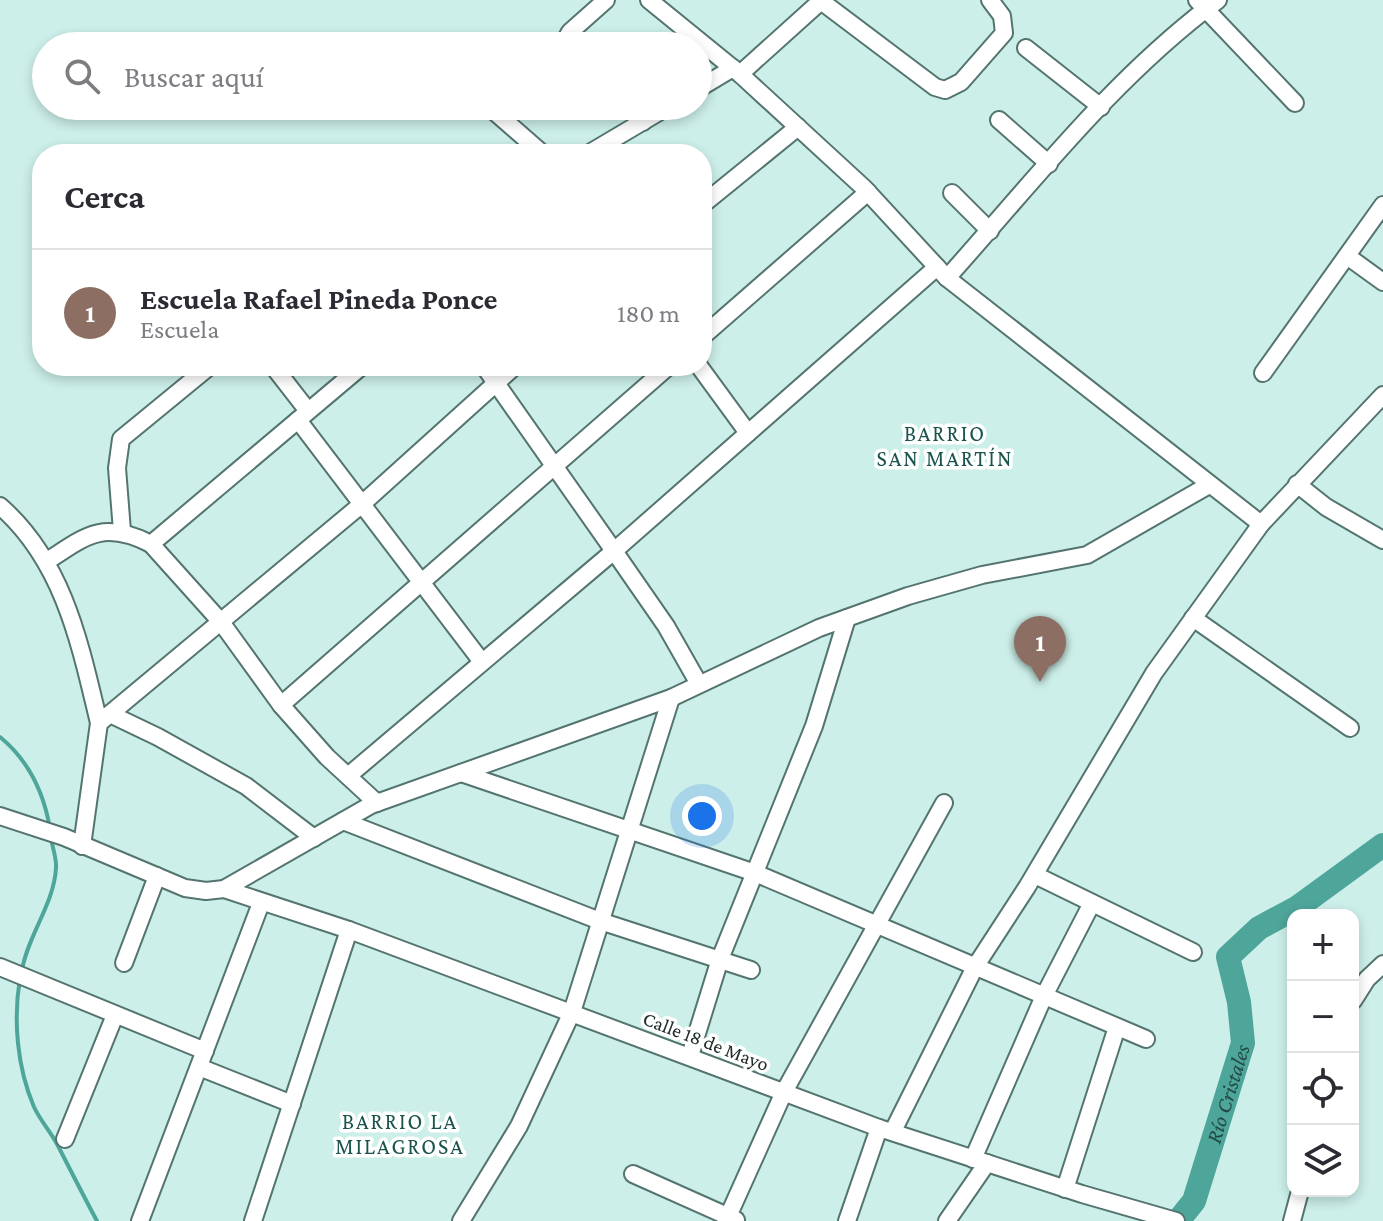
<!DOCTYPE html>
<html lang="es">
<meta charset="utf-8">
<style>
body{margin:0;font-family:"Crimson Pro",serif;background:#f7f7f7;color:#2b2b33}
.controls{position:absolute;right:24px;bottom:24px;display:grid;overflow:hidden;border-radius:16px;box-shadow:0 4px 12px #0003}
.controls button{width:72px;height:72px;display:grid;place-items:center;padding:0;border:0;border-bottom:2px solid #e1e1e2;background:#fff;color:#2b2b33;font:40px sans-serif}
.you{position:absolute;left:702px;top:816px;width:28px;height:28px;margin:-20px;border:6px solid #fff;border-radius:50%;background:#1a73e8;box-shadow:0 0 0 12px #1a73e833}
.badge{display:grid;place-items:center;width:52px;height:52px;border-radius:50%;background:#b45309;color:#fff;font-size:26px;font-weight:700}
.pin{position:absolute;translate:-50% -66px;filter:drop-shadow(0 2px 4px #0008)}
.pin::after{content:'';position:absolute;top:42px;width:28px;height:24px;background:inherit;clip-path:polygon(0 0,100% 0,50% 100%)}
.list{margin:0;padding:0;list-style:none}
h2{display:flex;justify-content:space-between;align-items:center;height:104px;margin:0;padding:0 32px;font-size:34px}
h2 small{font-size:26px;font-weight:400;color:#7c7c81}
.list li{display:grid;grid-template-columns:52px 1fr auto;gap:24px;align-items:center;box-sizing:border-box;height:128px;padding:0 32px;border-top:2px solid #e1e1e2}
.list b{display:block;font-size:30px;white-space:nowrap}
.list p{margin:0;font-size:26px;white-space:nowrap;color:#7c7c81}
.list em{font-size:26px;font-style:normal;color:#7c7c81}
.icon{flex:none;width:44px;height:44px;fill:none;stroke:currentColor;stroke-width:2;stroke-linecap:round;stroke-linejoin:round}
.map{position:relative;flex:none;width:1383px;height:1221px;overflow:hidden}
.search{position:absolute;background:#fff;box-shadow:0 4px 12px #0003;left:32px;top:32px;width:680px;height:88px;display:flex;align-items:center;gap:20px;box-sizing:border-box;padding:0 28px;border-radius:44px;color:#7c7c81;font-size:30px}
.panel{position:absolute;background:#fff;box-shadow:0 4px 12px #0003;left:32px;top:144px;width:680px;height:232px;border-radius:32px}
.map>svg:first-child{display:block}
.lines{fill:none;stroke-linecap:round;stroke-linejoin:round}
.stream{stroke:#4ea599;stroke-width:4}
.river{stroke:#4ea599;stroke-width:24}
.minor-casing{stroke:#54746f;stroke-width:20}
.minor{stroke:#fff;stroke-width:16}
.labels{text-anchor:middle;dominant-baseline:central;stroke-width:7;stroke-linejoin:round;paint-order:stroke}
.street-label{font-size:20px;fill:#202e2c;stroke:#fff}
.neighbourhood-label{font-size:22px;letter-spacing:2px;fill:#1b544d;stroke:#fff}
.water-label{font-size:22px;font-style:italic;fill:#224a44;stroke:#fff}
</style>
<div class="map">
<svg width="1383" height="1221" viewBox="0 0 1383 1221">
<rect width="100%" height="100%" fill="#ccefe9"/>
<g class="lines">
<g class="stream">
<path d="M0,737C28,760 44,793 50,829"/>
<path d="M22,970C28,935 54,904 56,868C57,859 52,847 51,837"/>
<path d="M20,978C13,1020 17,1067 34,1107C40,1120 50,1131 57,1144C70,1169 83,1195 97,1221"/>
</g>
<path class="river" id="s1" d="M1178,1221L1194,1201L1243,1043L1239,1002L1228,957L1259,928L1298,907L1383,845"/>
<g class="minor-casing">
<g id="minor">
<path d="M649,0L740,74L864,188L947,278L1261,524"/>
<path d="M1197,0L1295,103"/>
<path d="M821,1L935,87L945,90L961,82L1004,33L1002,16L990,0"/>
<path d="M562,46L570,32L606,0"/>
<path d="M1026,48L1101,107"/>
<path d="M740,74L822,0"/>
<path d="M698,89L733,68"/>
<path d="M488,106L543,154"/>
<path d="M625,106L643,122"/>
<path d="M999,120L1049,164"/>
<path d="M588,154L669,106"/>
<path d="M952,193L990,231"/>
<path d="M702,205L798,127"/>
<path d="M1347,256L1383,282"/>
<path d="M947,278C1033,182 1114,77 1218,0"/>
<path d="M702,337L868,192"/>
<path d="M273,366L308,411"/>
<path d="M362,366L151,544L221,622L281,705L327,757L377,803"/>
<path d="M484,366L614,551L937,267"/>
<path d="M699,366L748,433"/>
<path d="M1263,373L1383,205"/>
<path d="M298,420L482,662"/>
<path d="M1297,484L1326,507L1383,540"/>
<path d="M0,506C64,562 80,644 99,723L362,504L515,366"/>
<path d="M122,531L117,468L121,439L210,366"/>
<path d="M46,562C86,535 104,520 151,544"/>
<path d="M1193,618L1350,728"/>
<path d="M281,705L669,366"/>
<path d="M110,714L158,737L246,786L314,838"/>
<path d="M461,773L755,873L1146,1039"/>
<path d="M348,776L614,551L666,626L699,684"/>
<path d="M0,816L64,837L185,888L206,891L224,889L371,805L671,698L819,628L908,596L982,575L1087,555L1209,485"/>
<path d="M343,821L600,921L751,970"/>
<path d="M82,846L99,723"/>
<path d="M1035,875L1193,952"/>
<path d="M224,889L349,930L879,1128L1082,1194L1176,1221"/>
<path d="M124,963L157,876"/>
<path d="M0,967L205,1051"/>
<path d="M1353,1001L1367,979L1383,964"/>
<path d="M690,1056L720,959L814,726L847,618"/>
<path d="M199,1067L292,1104"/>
<path d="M893,1131L975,967L1027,887L1154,673L1261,524L1383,395"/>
<path d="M65,1139L115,1015"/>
<path d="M973,1159L1044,996L1092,903"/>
<path d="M633,1174L736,1220"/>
<path d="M1065,1189L1117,1027"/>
<path d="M140,1221L261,903"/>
<path d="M253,1221L349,930"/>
<path d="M461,1221L519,1126L572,1012L671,698"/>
<path d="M726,1221L784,1092L944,803"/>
<path d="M847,1221L879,1128"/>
<path d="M947,1221L987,1163"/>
<path d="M1292,1221L1300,1191"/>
</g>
</g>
<use href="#minor" class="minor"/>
</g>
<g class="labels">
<g class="street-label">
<text transform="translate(706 1041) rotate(21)">Calle 18 de Mayo</text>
</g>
<g class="neighbourhood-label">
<text x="945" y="433">BARRIO<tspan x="945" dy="25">SAN MARTÍN</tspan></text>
<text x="400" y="1121">BARRIO LA<tspan x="400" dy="25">MILAGROSA</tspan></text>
</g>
<g class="water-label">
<text stroke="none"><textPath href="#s1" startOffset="138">Río Cristales</textPath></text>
</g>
</g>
</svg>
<div class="controls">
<button>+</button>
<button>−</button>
<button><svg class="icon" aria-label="locate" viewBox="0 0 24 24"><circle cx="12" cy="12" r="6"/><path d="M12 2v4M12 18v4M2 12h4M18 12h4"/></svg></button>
<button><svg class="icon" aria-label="layers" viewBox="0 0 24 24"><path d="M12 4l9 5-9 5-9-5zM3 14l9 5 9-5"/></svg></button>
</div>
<div class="you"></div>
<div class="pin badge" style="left:1040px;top:682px;background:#8d6e63">1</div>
<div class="search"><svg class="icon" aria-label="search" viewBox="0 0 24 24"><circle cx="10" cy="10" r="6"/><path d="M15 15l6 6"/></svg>Buscar aquí</div>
<section class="panel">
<h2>Cerca<small></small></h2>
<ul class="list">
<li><span class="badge" style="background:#8d6e63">1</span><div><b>Escuela Rafael Pineda Ponce</b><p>Escuela</p></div><em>180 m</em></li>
</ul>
</section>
</div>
